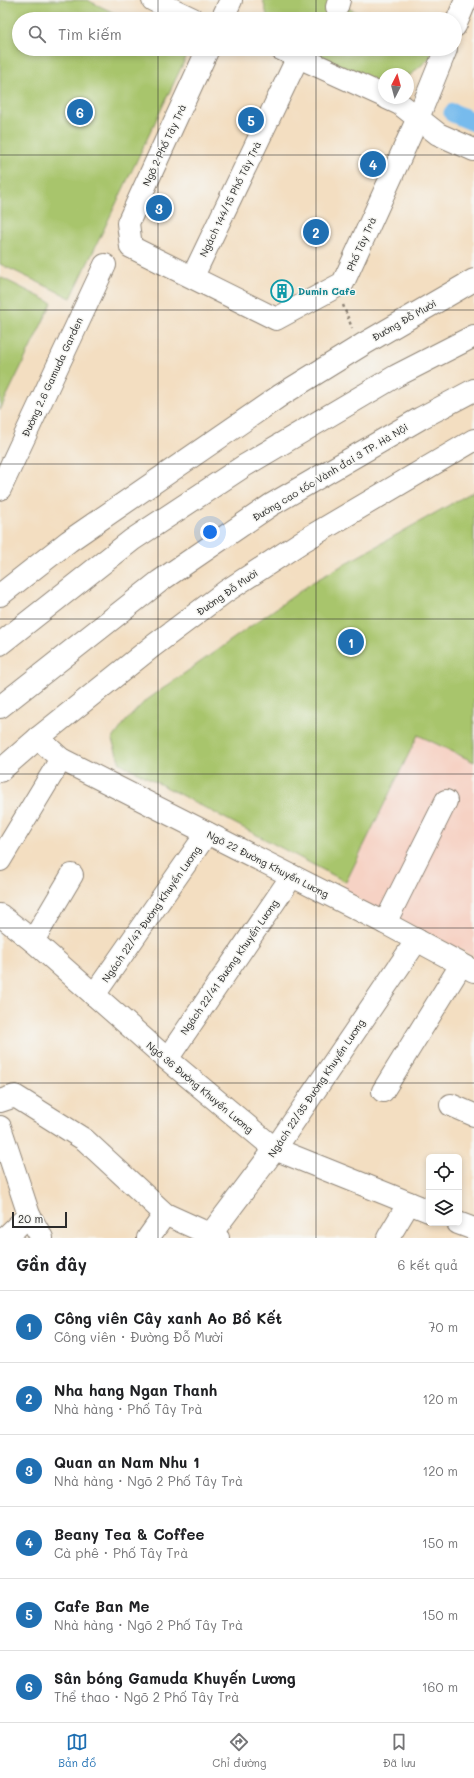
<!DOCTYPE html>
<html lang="vi">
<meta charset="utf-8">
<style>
body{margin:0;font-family:Mali,sans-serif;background:#f6f6f6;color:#202124}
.controls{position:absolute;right:12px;bottom:12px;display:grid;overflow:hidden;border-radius:6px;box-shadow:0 2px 6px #0003}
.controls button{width:36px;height:36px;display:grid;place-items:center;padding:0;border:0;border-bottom:1px solid #e0e0e0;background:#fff;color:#202124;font:20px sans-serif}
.compass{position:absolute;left:378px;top:68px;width:36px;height:36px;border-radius:50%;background:#fff;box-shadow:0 2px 6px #0003;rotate:6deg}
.scale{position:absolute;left:12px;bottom:10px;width:55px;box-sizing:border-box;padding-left:4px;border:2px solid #2b2b2b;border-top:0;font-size:11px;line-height:14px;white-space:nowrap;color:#2b2b2b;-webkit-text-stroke:3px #f6f6f2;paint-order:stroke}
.you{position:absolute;left:210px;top:532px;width:14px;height:14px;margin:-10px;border:3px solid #fff;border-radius:50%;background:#1a73e8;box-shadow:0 0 0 6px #1a73e833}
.badge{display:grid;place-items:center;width:26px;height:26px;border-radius:50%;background:#1f6fb2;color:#fff;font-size:13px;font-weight:700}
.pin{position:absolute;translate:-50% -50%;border:2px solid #fff;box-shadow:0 1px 4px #0006}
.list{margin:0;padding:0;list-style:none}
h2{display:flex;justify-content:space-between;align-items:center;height:52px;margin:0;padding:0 16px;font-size:17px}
h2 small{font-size:13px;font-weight:400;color:#757577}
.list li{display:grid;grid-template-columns:26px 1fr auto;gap:12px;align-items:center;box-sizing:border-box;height:72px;padding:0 16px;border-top:1px solid #e0e0e0}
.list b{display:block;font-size:15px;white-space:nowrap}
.list p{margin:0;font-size:13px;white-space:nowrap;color:#757577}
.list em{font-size:13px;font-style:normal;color:#757577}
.icon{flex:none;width:22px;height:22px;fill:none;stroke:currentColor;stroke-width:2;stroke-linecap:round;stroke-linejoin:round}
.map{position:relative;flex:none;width:474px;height:1238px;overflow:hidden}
.search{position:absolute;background:#fff;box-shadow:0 2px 6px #0003;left:12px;right:12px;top:12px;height:44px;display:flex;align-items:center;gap:10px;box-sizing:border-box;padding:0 14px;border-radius:22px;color:#757577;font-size:15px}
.sheet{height:484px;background:#fff}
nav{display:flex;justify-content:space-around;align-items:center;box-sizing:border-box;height:56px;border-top:1px solid #e0e0e0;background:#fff;font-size:11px;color:#757577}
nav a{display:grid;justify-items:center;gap:2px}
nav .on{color:#1f6fb2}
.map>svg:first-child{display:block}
.built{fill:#f6d2c4}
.green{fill:#a8c56c;stroke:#6a784c}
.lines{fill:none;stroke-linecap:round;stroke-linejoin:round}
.canal{stroke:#77bbed;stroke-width:19}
.minor-casing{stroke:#8f8476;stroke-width:24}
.major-casing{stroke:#8f8476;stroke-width:24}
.highway-casing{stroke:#8f8476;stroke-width:24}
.path{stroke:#8f8476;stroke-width:2.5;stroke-dasharray:3 3;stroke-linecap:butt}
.minor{stroke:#fff;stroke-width:22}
.major{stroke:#fff;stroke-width:22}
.highway{stroke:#fff;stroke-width:22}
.grid{fill:none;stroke:#2b2b2b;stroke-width:1;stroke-opacity:0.55}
.labels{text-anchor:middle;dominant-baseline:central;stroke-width:3;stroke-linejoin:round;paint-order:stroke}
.street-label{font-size:10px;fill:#2b2b2b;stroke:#f6f6f2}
.culture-label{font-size:10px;font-weight:bold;fill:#0d838f;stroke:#f6f6f2;text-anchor:start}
</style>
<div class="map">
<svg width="474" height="1238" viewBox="0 0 474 1238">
<rect width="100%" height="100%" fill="#f6f6f2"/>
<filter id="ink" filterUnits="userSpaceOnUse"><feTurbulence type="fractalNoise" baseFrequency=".025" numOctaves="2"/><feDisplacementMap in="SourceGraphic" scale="8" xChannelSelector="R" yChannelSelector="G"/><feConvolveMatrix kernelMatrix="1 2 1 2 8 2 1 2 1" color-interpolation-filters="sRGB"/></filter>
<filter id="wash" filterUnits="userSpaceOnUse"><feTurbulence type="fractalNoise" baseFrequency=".012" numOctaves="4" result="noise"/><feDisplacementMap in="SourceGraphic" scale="16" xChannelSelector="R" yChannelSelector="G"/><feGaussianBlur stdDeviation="0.9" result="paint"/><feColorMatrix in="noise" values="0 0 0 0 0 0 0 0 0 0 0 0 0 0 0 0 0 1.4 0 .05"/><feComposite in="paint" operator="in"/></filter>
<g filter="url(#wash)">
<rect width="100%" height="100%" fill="#f3dec1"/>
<path class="built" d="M418,735L474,762V956L342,891Z"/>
<g class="green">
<path d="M0,0H87L127,19H19V49H190L71,298L0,264Z"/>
<path d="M263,0H329L373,19H268Z"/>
<path d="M303,49H440L408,77V74H384V87Z"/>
<path d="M0,277L52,303L0,410Z"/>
<path d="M474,491V762L418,735L346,882L120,763L112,740L125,722L144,702L313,582Z"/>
</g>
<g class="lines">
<path class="canal" d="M453,113L474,122"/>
</g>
</g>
<g filter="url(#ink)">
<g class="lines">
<g class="minor-casing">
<g id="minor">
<path d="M153,0L193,19"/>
<path d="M337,7L339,0"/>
<path d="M222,19L231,0"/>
<path d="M455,26L466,0"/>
<path d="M208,49L128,223L131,247L276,319L343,283L418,118L446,49"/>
<path d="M281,49L384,96"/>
<path d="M387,98L400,104L438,134L474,150"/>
<path d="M193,276L298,57"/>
<path d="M0,489L105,265"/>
<path d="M38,738L61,759L385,923L474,971"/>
<path d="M0,860L61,759"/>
<path d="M0,915L33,941L167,1059L275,1149L429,1211"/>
<path d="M385,923L446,801"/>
<path d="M33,941L72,875"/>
<path d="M94,995L207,833"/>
<path d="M167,1059L292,876"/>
<path d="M383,1091L461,965"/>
<path d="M0,1101L15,1096L85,1140L165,1214L218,1238"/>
<path d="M451,1105L474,1115"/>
<path d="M0,1127L29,1215L42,1238"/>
<path d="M458,1223L474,1229"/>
<path d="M210,1235L275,1149L417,940"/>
<path d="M5,1238L29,1215"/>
<path d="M148,1238L165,1214"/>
<path d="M388,1238L409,1203"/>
</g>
</g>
<g class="major-casing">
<g id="major">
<path d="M0,595L69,541L281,395L362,345L474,280"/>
<path d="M0,771L38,738L153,646L225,592L303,541L474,440"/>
</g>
</g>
<g class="highway-casing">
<g id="highway">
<path d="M0,644L132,540L244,466L396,376L474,336"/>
<path d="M0,707L160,581L271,505L421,418L474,390"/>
</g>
</g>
<path class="path" d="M343,305L352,328"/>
<use href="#minor" class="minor"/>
<use href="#major" class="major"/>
<use href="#highway" class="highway"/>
</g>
</g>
<path class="grid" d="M158,0V19M316,0V19M158,49V1238M316,49V1238M0,155H474M0,310H474M0,464H474M0,619H474M0,774H474M0,928H474M0,1083H474"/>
<defs>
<g id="building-ring" transform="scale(1.15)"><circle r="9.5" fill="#f6f6f2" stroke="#0f9aa8" stroke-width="1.5"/><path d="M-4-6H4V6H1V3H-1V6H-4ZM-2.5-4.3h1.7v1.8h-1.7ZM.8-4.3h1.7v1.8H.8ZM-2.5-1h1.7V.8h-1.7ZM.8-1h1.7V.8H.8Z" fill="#0f9aa8"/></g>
</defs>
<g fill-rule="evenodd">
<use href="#building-ring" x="282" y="291"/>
</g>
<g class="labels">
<g class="street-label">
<text transform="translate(164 145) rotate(-65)">Ngõ 2 Phố Tây Trà</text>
<text transform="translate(230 199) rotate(-64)">Ngách 144/15 Phố Tây Trà</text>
<text transform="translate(361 244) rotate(-66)">Phố Tây Trà</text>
<text transform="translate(404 320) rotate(-30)">Đường Đỗ Mười</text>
<text transform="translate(52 377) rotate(-65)">Đường 2.6 Gamuda Garden</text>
<text transform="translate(330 472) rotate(-31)">Đường cao tốc Vành đai 3 TP. Hà Nội</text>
<text transform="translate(227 592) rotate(-35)">Đường Đỗ Mười</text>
<text transform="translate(268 864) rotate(27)">Ngõ 22 Đường Khuyến Lương</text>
<text transform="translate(151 914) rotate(-55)">Ngách 22/47 Đường Khuyến Lương</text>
<text transform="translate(229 967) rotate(-55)">Ngách 22/41 Đường Khuyến Lương</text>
<text transform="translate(200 1087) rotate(40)">Ngõ 36 Đường Khuyến Lương</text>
<text transform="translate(316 1088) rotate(-56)">Ngách 22/35 Đường Khuyến Lương</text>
</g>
<g class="culture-label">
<text x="298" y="291">Dumin Cafe</text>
</g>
</g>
</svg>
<div class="controls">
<button><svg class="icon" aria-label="locate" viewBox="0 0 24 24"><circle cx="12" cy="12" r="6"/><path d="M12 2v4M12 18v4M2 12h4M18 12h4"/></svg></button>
<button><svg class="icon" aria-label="layers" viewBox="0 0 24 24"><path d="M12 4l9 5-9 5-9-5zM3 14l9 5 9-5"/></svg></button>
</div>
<svg class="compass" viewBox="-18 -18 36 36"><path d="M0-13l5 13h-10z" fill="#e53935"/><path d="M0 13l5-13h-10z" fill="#757577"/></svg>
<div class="scale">20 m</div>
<div class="you"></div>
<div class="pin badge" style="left:351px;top:642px">1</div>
<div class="pin badge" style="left:316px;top:232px">2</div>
<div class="pin badge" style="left:159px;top:208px">3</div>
<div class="pin badge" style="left:373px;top:164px">4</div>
<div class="pin badge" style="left:251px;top:120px">5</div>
<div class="pin badge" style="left:80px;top:112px">6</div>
<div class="search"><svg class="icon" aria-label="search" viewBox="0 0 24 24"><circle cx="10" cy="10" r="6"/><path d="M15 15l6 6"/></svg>Tìm kiếm</div>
</div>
<section class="sheet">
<h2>Gần đây<small>6 kết quả</small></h2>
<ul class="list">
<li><span class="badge">1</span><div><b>Công viên Cây xanh Ao Bồ Kết</b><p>Công viên · Đường Đỗ Mười</p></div><em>70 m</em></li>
<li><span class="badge">2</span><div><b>Nha hang Ngan Thanh</b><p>Nhà hàng · Phố Tây Trà</p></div><em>120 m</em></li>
<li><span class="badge">3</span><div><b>Quan an Nam Nhu 1</b><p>Nhà hàng · Ngõ 2 Phố Tây Trà</p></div><em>120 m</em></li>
<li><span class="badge">4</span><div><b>Beany Tea &amp; Coffee</b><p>Cà phê · Phố Tây Trà</p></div><em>150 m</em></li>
<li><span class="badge">5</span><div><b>Cafe Ban Me</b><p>Nhà hàng · Ngõ 2 Phố Tây Trà</p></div><em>150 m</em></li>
<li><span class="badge">6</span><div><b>Sân bóng Gamuda Khuyến Lương</b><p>Thể thao · Ngõ 2 Phố Tây Trà</p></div><em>160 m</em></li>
</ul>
</section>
<nav>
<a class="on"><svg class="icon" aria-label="map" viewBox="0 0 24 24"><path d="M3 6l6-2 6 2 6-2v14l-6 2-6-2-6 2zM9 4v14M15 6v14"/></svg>Bản đồ</a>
<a><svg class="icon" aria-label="directions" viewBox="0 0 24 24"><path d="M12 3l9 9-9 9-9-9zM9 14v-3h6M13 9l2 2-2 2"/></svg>Chỉ đường</a>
<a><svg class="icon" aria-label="saved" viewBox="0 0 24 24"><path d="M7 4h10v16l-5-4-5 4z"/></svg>Đã lưu</a>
</nav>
